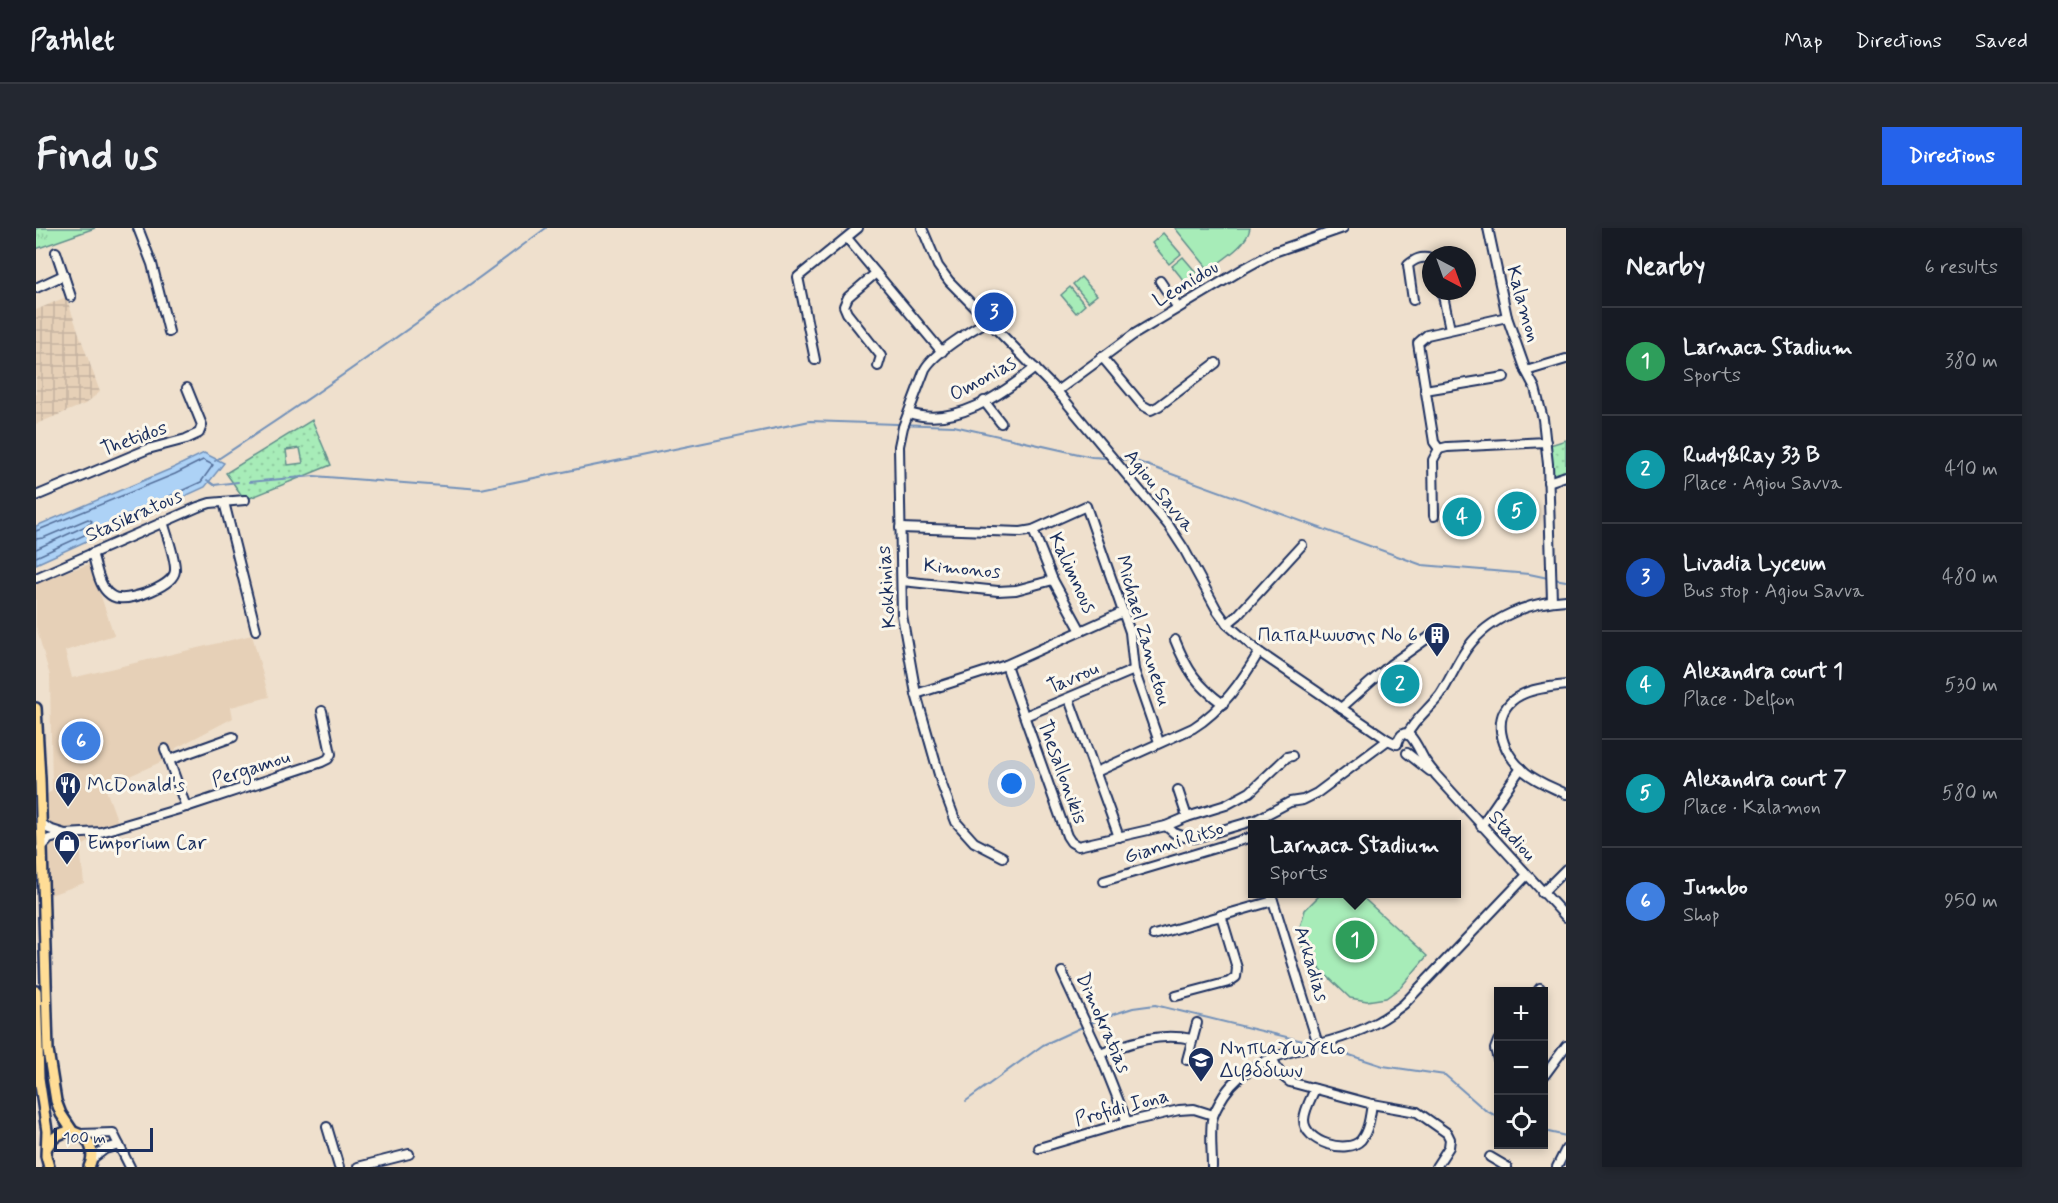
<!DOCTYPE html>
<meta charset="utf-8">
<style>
body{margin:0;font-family:Mynerve,sans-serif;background:#242831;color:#f1f3f6}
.controls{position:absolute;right:18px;bottom:18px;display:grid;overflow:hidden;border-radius:0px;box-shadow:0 3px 9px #0003}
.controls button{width:54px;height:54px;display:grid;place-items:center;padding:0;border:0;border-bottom:2px solid #363941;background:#171b24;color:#f1f3f6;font:30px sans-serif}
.compass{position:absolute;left:1386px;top:18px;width:54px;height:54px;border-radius:50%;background:#171b24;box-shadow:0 3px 9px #0003;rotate:139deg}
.scale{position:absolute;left:18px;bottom:15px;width:99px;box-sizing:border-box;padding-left:6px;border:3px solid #1b2f5e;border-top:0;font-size:16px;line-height:21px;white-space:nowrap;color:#1b2f5e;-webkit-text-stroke:4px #fbf7ec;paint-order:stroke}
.you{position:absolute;left:976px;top:556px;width:21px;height:21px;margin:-15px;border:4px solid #fff;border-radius:50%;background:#1a73e8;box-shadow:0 0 0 9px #1a73e833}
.badge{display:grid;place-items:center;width:39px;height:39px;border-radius:50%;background:#2563eb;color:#fff;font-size:20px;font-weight:700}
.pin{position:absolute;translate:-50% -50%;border:3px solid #fff;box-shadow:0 2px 6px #0006}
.popup{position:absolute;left:1212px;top:592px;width:213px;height:78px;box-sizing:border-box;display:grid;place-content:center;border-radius:0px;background:#171b24;filter:drop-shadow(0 2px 4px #0005);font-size:20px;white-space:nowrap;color:#9ea1a6}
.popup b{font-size:22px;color:#f1f3f6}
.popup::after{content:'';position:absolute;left:50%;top:100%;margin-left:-12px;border:12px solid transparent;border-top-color:#171b24}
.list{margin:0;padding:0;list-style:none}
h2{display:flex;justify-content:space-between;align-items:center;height:78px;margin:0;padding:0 24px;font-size:26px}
h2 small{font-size:20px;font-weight:400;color:#9ea1a6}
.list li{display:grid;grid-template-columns:39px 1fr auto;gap:18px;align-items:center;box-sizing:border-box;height:108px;padding:0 24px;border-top:2px solid #363941}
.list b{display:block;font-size:22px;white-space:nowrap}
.list p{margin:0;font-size:20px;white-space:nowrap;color:#9ea1a6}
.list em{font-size:20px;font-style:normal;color:#9ea1a6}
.icon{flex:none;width:33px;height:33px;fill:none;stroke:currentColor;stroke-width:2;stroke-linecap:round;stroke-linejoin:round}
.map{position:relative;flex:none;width:1530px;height:939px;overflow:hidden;border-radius:0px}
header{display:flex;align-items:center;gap:36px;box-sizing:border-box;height:84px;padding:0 30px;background:#171b24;border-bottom:2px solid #363941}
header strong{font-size:28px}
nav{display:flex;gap:33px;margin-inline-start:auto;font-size:21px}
.intro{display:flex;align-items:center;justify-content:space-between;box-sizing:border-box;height:144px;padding:0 36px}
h1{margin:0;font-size:42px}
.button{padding:15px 27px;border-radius:0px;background:#2563eb;color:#fff;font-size:21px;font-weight:700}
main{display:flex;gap:36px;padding:0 36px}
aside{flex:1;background:#171b24;border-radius:0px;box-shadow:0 3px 9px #0003}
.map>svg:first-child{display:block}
.built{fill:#e6d0b7}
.industrial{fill:url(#industrial-grid)}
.grass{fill:url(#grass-tufts);stroke:#618e8b;stroke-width:1.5}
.park{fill:url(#park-dots);stroke:#618e8b;stroke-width:1.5;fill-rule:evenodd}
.pitch{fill:#a7ecb8;stroke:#618e8b;stroke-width:1.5}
.water{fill:#add2f6;stroke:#7391b9;stroke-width:1.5}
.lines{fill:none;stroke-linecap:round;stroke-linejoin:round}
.shore{stroke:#55709b;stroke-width:1.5}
.stream{stroke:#7391b9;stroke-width:2}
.minor-casing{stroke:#1b2f5e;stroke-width:12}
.major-casing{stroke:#1b2f5e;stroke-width:14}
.minor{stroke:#fbf7ec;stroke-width:8}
.major{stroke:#ffdd96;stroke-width:9}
.minor-bridge-casing{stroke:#1b2f5e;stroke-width:12;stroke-linecap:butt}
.minor-bridge{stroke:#fbf7ec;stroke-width:8}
.labels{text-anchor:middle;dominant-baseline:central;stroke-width:6;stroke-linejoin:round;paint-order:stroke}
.street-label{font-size:20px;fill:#1b2f5e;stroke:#fbf7ec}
.poi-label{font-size:20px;fill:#1b2f5e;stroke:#fbf7ec;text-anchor:start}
</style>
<header>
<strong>Pathlet</strong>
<nav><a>Map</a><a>Directions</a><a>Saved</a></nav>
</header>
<div class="intro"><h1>Find us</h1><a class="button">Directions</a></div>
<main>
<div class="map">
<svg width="1530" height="939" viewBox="0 0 1530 939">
<defs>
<pattern id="industrial-grid" width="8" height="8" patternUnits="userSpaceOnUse" patternTransform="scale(1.5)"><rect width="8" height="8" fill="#e6d0b7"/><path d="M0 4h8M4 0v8" fill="none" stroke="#c5b3a0"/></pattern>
<pattern id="grass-tufts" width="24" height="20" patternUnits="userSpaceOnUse" patternTransform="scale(1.5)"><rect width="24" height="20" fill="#a7ecb8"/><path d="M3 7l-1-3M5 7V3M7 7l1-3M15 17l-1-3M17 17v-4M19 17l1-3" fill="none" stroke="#8fcba1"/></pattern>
<pattern id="park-dots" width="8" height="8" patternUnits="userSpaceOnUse" patternTransform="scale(1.5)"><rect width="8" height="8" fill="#a7ecb8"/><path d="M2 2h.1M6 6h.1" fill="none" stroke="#8fcba1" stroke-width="1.8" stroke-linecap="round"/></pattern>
</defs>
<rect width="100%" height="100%" fill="#efe0cd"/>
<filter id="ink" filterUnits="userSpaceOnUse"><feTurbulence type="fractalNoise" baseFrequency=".0167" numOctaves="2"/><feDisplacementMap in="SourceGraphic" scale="12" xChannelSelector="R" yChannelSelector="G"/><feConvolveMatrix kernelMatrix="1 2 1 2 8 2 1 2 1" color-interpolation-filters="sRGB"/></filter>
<g filter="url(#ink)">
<path class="built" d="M54,336L78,407L29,423L36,450L216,407L233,469L195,479L197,490L140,520L138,528L69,559L83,597L44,619L48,655L0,672V573L16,563L14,448L0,398V356L10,350Z"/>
<path class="industrial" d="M30,69L64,164L49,176L0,196V82Z"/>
<path class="grass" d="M0,0H59L0,21Z"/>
<g class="park">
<path d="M276,192L295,237L209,272L190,245ZM264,220L267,235L252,237L250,222Z"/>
<path d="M1530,212V244L1516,248L1514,217Z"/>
</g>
<g class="pitch">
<path d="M1139,0H1214C1211,18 1187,31 1173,42Z"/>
<path d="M1127,5L1145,26L1133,36L1116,15Z"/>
<path d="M1147,29L1165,50L1153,59L1136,38Z"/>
<path d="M1045,49L1061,67L1052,74L1037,56Z"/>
<path d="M1034,59L1049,77L1040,85L1025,67Z"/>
<path d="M1285,666H1323L1391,728L1365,759L1350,770L1331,773L1314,770L1267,725L1264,699L1269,682Z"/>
</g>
<path class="water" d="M168,225L188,235L169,259L0,336V298L137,240Z"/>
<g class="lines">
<g class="shore">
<path d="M0,303L139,246L167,232L177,237L165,254L0,329"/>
<path d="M0,311L7,310L52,291L56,293L54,296L0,321"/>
</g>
<g class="stream">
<path d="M1081,231L1097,232L1386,337L1493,346L1512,350"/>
<path d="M179,233C292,159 402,81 510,0"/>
<path d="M171,252L178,257L202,254"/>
<path d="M213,254L278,248L445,261L774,193L918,198L1056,229L1073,230"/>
<path d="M1518,351L1530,353"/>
<path d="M1286,818L1347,838L1409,847L1449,882L1462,889"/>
<path d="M930,873L1007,817L1066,790L1097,780L1119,777L1275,815"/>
<path d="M1508,903L1530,908"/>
</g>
<g class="minor-casing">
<g id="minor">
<path d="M102,0L116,36L133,104"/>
<path d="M886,0L902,38L913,53L1021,163L1133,298L1148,321L1181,382L1191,396L1223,424L1352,512L1361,516"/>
<path d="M1452,0L1471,89L1490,143L1499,160L1507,191L1512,236L1516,373"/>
<path d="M811,10L906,124"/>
<path d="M20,24L35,69"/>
<path d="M840,45L812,69L808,78L811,85L845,128L842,138"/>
<path d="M1124,53L1142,80"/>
<path d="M0,60L28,47"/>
<path d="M1406,63L1414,101"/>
<path d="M1377,72L1372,37C1379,31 1385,28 1395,31"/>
<path d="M953,92C935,102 899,124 889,141L867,199L863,218L866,387L880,466L906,557L920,594L938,614L967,629"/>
<path d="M1066,129L1106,177L1115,182L1123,178L1180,135"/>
<path d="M779,132L762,49L822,0"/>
<path d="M1490,143L1530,131"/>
<path d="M1389,162L1468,149"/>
<path d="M1021,163L1097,107L1209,40L1238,24L1307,0"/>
<path d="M948,173L965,195"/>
<path d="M873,185C918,200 965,167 999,140"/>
<path d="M1403,221L1398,214L1382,115L1391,107L1471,89"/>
<path d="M1403,221L1411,219L1510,214"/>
<path d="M1512,254L1530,248"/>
<path d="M0,268L112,221L150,211L163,205L166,197L151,160"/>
<path d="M188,274L220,402"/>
<path d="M1398,288L1397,232L1403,221"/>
<path d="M864,300L985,304L997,302L1050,278L1094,404L1098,442L1123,514"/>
<path d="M997,302L1017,352L1045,403"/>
<path d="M56,325C60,336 62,355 71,364C74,367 79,370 83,370C97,372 137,358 139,343C140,330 130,306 127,293"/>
<path d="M0,350L162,279L174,275L209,272"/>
<path d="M866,353L962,363L980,362L1017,352"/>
<path d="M1191,396L1202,387L1266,317"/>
<path d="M1139,412C1151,442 1161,457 1187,476"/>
<path d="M970,437L1031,608L1035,614L1042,618L1130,598L1151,589L1190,577L1214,564L1251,529L1256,528"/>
<path d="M1530,457C1516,459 1498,460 1485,467C1451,484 1465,525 1489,544C1501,554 1516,559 1530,566"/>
<path d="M880,466L970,437L1087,384"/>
<path d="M1033,471L1083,609"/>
<path d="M1305,480L1354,437L1396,407"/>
<path d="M989,488L1098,442"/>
<path d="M1371,507C1379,491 1393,481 1404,467C1414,452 1421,434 1432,419C1454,389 1494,374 1530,372"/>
<path d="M1361,516C1370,488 1383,523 1388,531C1391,536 1396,542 1400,547L1530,689"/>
<path d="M129,521L150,579"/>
<path d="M1371,525L1394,543"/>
<path d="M133,532L197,509"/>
<path d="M1060,544L1157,500C1186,482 1206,453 1223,424"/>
<path d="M1142,562L1151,589"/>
<path d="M5,595L13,601L29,606L65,604L150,579L286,534L292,531L295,526L286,483"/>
<path d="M1130,598L1138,605L1149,609L1159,610L1220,592L1254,574L1267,572L1281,565L1352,512"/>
<path d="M1445,598L1485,540"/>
<path d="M5,620L13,611L27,607"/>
<path d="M1068,653L1216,609"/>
<path d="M1506,665L1530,641"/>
<path d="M1235,666L1282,816"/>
<path d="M1118,707L1237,673"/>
<path d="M1026,744L1064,826L1091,894"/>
<path d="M1501,764L1504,760"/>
<path d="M1140,768L1193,754L1200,749L1201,740L1185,687"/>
<path d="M1462,813L1459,821L1462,831"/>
<path d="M1284,815L1282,816C1315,808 1342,797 1368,776L1490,648"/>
<path d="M1064,826C1096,814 1123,804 1156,811"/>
<path d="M1236,830L1245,847L1254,854L1336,876L1381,884L1411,905L1414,911L1413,919L1400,939"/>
<path d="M1151,832L1161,795"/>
<path d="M1508,848L1530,818"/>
<path d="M1279,861C1275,870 1268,883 1268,892C1268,914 1311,927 1325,912C1333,902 1334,888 1336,876"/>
<path d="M291,899L303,939"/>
<path d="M44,906L77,905L94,939"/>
<path d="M1003,920L1091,894L1143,882L1158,881L1177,887"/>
<path d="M1454,929L1471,939"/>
<path d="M57,930L69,921L83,917"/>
<path d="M322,939L373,926"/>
<path d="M1176,939C1176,924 1174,907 1176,892C1178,883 1183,875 1188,867C1208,836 1242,827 1275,818"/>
<path d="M1521,939L1530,921"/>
</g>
</g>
<g class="major-casing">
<g id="major">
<path d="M0,480L4,551L12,823L20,873L25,886L37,904"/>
<path d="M0,763L3,850L11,903L10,928L13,939"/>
<path d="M12,918C28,889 67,909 53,939"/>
</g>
</g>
<use href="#minor" class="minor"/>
<use href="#major" class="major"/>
<g class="minor-bridge-casing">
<path id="minor-bridge" d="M1275,818L1284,815"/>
</g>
<use href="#minor-bridge" class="minor-bridge"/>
</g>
</g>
<defs>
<g id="building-pin" transform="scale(1.35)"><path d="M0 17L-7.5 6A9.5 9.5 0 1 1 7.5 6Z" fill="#1b2f5e" stroke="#fbf7ec"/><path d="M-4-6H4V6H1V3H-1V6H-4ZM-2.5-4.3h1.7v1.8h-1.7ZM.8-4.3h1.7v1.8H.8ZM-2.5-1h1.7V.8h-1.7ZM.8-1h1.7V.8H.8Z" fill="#fff"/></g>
<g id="restaurant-pin" transform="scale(1.35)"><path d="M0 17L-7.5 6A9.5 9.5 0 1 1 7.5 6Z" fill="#1b2f5e" stroke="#fbf7ec"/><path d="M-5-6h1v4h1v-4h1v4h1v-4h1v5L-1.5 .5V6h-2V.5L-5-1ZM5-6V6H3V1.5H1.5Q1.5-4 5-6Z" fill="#fff"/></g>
<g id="shop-pin" transform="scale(1.35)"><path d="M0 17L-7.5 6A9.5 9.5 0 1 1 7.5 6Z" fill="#1b2f5e" stroke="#fbf7ec"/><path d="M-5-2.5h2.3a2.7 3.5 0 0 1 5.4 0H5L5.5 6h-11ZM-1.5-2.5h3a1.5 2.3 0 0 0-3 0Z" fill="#fff"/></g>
<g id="school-pin" transform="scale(1.35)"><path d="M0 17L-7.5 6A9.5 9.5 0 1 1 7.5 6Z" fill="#1b2f5e" stroke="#fbf7ec"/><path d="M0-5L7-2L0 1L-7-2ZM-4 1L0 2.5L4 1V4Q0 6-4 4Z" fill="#fff"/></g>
</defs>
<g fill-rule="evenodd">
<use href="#building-pin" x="1401" y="407"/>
<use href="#restaurant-pin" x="32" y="557"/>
<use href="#shop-pin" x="31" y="615"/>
<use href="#school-pin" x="1165" y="832"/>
</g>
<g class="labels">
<g class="street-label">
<text transform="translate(1150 56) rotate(-31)">Leonidou</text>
<text transform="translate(1487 76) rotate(74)">Kalamon</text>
<text transform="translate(947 151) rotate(-29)">Omonias</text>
<text transform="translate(98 211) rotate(-20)">Thetidos</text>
<text transform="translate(1123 263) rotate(51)">Agiou Savva</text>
<text transform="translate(98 288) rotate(-24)">Stasikratous</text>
<text transform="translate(926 341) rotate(5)">Kimonos</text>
<text transform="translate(1036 345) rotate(65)">Kalimnous</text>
<text transform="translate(851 359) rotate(-94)">Kokkinias</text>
<text transform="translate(1107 403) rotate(74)">Michael Zannetou</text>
<text transform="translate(1037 450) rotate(-23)">Tavrou</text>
<text transform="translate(215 541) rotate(-18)">Pergamou</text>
<text transform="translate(1026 544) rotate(70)">Thesallonikis</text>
<text transform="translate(1476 608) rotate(48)">Stadiou</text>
<text transform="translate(1138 615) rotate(-17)">Gianni Ritso</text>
<text transform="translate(1275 736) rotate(73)">Arkadias</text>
<text transform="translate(1067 795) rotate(66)">Dimokratias</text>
<text transform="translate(1086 880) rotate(-15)">Profidi Iona</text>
</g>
<g class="poi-label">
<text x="1382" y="407" text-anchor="end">Παπαμωυσης No 6</text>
<text x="51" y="557">McDonald's</text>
<text x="51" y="615">Emporium Car</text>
<text x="1184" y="820">Νηπιαγωγειο<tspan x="1184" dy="23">Διβδδιων</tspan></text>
</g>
</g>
</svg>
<div class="controls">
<button>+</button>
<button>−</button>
<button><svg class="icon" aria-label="locate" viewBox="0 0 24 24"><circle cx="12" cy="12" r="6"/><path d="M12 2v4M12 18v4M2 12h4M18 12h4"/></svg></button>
</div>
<svg class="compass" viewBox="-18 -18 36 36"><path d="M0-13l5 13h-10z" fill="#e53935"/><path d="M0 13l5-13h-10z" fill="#9ea1a6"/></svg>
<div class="scale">100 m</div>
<div class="you"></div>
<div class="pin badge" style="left:1319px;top:712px;background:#2e9e5b">1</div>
<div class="popup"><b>Larnaca Stadium</b>Sports</div>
<div class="pin badge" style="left:1364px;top:456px;background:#0f9aa8">2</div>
<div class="pin badge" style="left:958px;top:84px;background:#1a4fb4">3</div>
<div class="pin badge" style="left:1426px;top:289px;background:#0f9aa8">4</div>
<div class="pin badge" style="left:1481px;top:283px;background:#0f9aa8">5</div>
<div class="pin badge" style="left:45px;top:513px;background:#3f7fe0">6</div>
</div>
<aside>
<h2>Nearby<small>6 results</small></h2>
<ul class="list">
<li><span class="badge" style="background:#2e9e5b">1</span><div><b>Larnaca Stadium</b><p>Sports</p></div><em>380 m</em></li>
<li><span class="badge" style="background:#0f9aa8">2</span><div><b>Rudy&amp;Ray 33 B</b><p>Place · Agiou Savva</p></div><em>410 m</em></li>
<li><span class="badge" style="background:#1a4fb4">3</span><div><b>Livadia Lyceum</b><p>Bus stop · Agiou Savva</p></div><em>480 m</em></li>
<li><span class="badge" style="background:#0f9aa8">4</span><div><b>Alexandra court 1</b><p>Place · Delfon</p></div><em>530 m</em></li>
<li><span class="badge" style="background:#0f9aa8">5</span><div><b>Alexandra court 7</b><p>Place · Kalamon</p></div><em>580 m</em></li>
<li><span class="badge" style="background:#3f7fe0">6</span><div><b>Jumbo</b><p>Shop</p></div><em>950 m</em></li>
</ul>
</aside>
</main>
